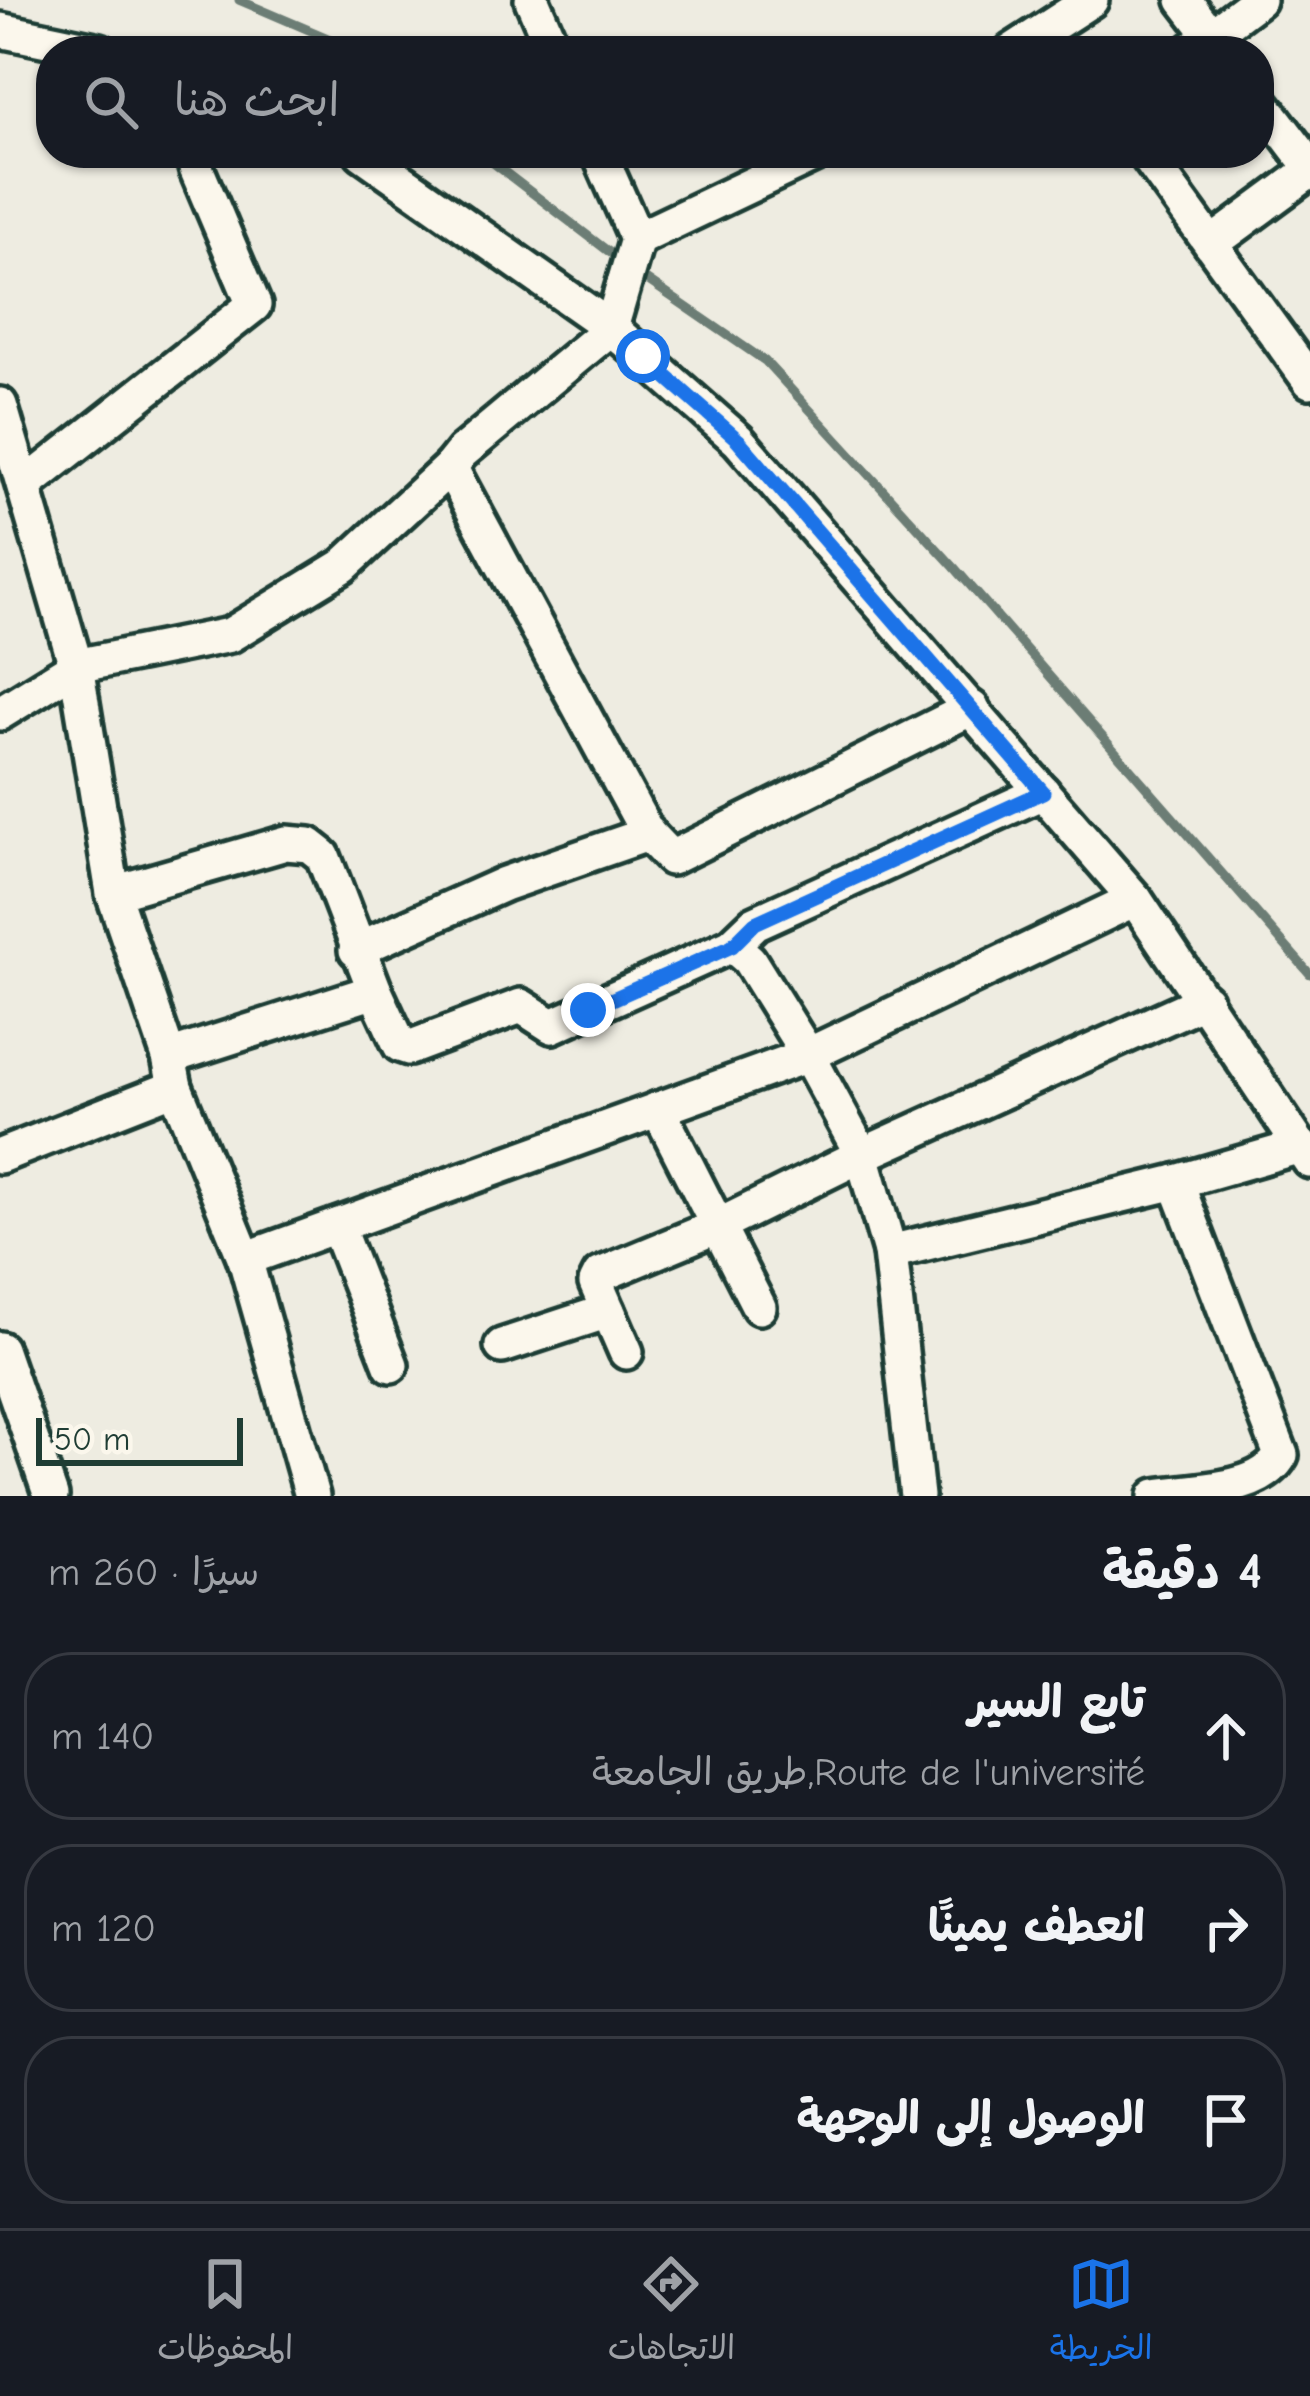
<!DOCTYPE html>
<html lang="ar">
<meta charset="utf-8">
<style>
body{margin:0;font-family:"Comic Neue","Playpen Sans Arabic",sans-serif;background:#242831;color:#f1f3f6;direction:rtl}
.scale{position:absolute;left:36px;bottom:30px;width:207px;box-sizing:border-box;padding-left:12px;border:6px solid #1f3d34;border-top:0;font-size:33px;line-height:42px;white-space:nowrap;color:#1f3d34;-webkit-text-stroke:9px #fbf7ec;paint-order:stroke}
.stop{position:absolute;width:36px;height:36px;margin:-27px;border:9px solid #1a73e8;border-radius:50%;background:#fff}
.stop.end{background:#1a73e8;border-color:#fff;box-shadow:0 3px 12px #0008}
.list{margin:0;padding:0;list-style:none}
h2{display:flex;justify-content:space-between;align-items:center;height:156px;margin:0;padding:0 48px;font-size:51px}
h2 small{font-size:39px;font-weight:400;color:#9ea1a6}
.list li{display:grid;grid-template-columns:78px 1fr auto;gap:36px;align-items:center;box-sizing:border-box;height:168px;margin:0 24px 24px;padding:0 24px;border:3px solid #363941;border-radius:48px}
.list b{display:block;font-size:45px;white-space:nowrap}
.list p{margin:0;font-size:39px;white-space:nowrap;color:#9ea1a6}
.list em{font-size:39px;font-style:normal;color:#9ea1a6}
.icon{flex:none;width:66px;height:66px;fill:none;stroke:currentColor;stroke-width:2;stroke-linecap:round;stroke-linejoin:round}
.map{position:relative;flex:none;width:1310px;height:1496px;overflow:hidden;direction:ltr}
.search{position:absolute;background:#171b24;box-shadow:0 3px 9px #0004;left:36px;right:36px;top:36px;height:132px;display:flex;align-items:center;gap:30px;box-sizing:border-box;padding:0 42px;border-radius:48px;color:#9ea1a6;font-size:45px}
.sheet{height:732px;background:#171b24}
nav{display:flex;justify-content:space-around;align-items:center;box-sizing:border-box;height:168px;border-top:3px solid #363941;background:#171b24;font-size:33px;color:#9ea1a6}
nav a{display:grid;justify-items:center;gap:6px}
nav .on{color:#1a73e8}
.map>svg:first-child{display:block}
.lines{fill:none;stroke-linecap:round;stroke-linejoin:round}
.stream{stroke:#6c7d74;stroke-width:9}
.minor-casing{stroke:#1f3d34;stroke-width:42}
.minor{stroke:#fbf7ec;stroke-width:33}
.route{stroke:#1a73e8;stroke-width:15}
</style>
<div class="map">
<svg width="1310" height="1496" viewBox="0 0 1310 1496">
<rect width="100%" height="100%" fill="#eeece1"/>
<filter id="ink" filterUnits="userSpaceOnUse"><feTurbulence type="fractalNoise" baseFrequency=".00833" numOctaves="2"/><feDisplacementMap in="SourceGraphic" scale="24" xChannelSelector="R" yChannelSelector="G"/><feConvolveMatrix kernelMatrix="1 2 1 2 8 2 1 2 1" color-interpolation-filters="sRGB"/></filter>
<g filter="url(#ink)">
<g class="lines">
<g class="stream">
<path d="M239,0L337,42L348,51"/>
<path d="M480,153L621,261"/>
<path d="M634,271L765,361L954,567L1310,974"/>
</g>
<g class="minor-casing">
<g id="minor">
<path d="M532,0L554,51"/>
<path d="M1184,0L1223,51"/>
<path d="M0,30L100,51"/>
<path d="M1012,51L1091,0"/>
<path d="M1190,51L1258,0"/>
<path d="M1259,99L1310,166"/>
<path d="M362,153L611,328L738,440L1135,899L1310,1161"/>
<path d="M1145,153L1310,381"/>
<path d="M637,239L818,153"/>
<path d="M1211,244L1310,171"/>
<path d="M0,405L76,666L113,893L169,1057L175,1087L245,1259L312,1496"/>
<path d="M450,467L462,452L611,328L637,239L599,153"/>
<path d="M24,486L254,305L196,168L198,153"/>
<path d="M0,713L76,666L230,635L343,566L450,467L648,834"/>
<path d="M113,893L286,843L309,845L323,856L375,991L169,1057"/>
<path d="M1135,899L808,1055L862,1155L1205,1000"/>
<path d="M732,945L755,923L1043,792"/>
<path d="M356,950L504,884L648,834L671,858L972,708"/>
<path d="M658,1109L759,1307"/>
<path d="M0,1156L175,1087"/>
<path d="M337,1226L391,1365"/>
<path d="M890,1252L917,1496"/>
<path d="M245,1259L808,1055L749,960L732,945L552,1026L521,1006L409,1048L400,1045L375,991"/>
<path d="M502,1346L608,1311"/>
<path d="M0,1349L51,1496"/>
<path d="M626,1352L596,1283L600,1275L718,1226L862,1155L890,1252L1176,1182L1301,1146"/>
<path d="M1156,1496C1194,1490 1261,1492 1281,1455L1176,1182"/>
</g>
</g>
<use href="#minor" class="minor"/>
</g>
</g>
<g class="lines" filter="url(#ink)">
<path class="route" d="M588,1010L732,946L755,923L1043,792L738,440L643,356"/>
</g>
</svg>
<div class="scale">50 m</div>
<div class="stop" style="left:643px;top:356px"></div>
<div class="stop end" style="left:588px;top:1010px"></div>
<div class="search"><svg class="icon" aria-label="search" viewBox="0 0 24 24"><circle cx="10" cy="10" r="6"/><path d="M15 15l6 6"/></svg>ابحث هنا</div>
</div>
<section class="sheet">
<h2>4 دقيقة<small>سيرًا · 260 m</small></h2>
<ul class="list">
<li><svg class="icon" aria-label="ahead" viewBox="0 0 24 24"><path d="M12 20V5M6 11l6-6 6 6"/></svg><div><b>تابع السير</b><p>Route de l'université,طريق الجامعة</p></div><em>140 m</em></li>
<li><svg class="icon" aria-label="right" viewBox="0 0 24 24"><path d="M7 20v-9h11M14 6l5 5-5 5"/></svg><div><b>انعطف يمينًا</b></div><em>120 m</em></li>
<li><svg class="icon" aria-label="arrive" viewBox="0 0 24 24"><path d="M6 21V4h12l-3 4 3 4H6"/></svg><div><b>الوصول إلى الوجهة</b></div></li>
</ul>
</section>
<nav>
<a class="on"><svg class="icon" aria-label="map" viewBox="0 0 24 24"><path d="M3 6l6-2 6 2 6-2v14l-6 2-6-2-6 2zM9 4v14M15 6v14"/></svg>الخريطة</a>
<a><svg class="icon" aria-label="directions" viewBox="0 0 24 24"><path d="M12 3l9 9-9 9-9-9zM9 14v-3h6M13 9l2 2-2 2"/></svg>الاتجاهات</a>
<a><svg class="icon" aria-label="saved" viewBox="0 0 24 24"><path d="M7 4h10v16l-5-4-5 4z"/></svg>المحفوظات</a>
</nav>
